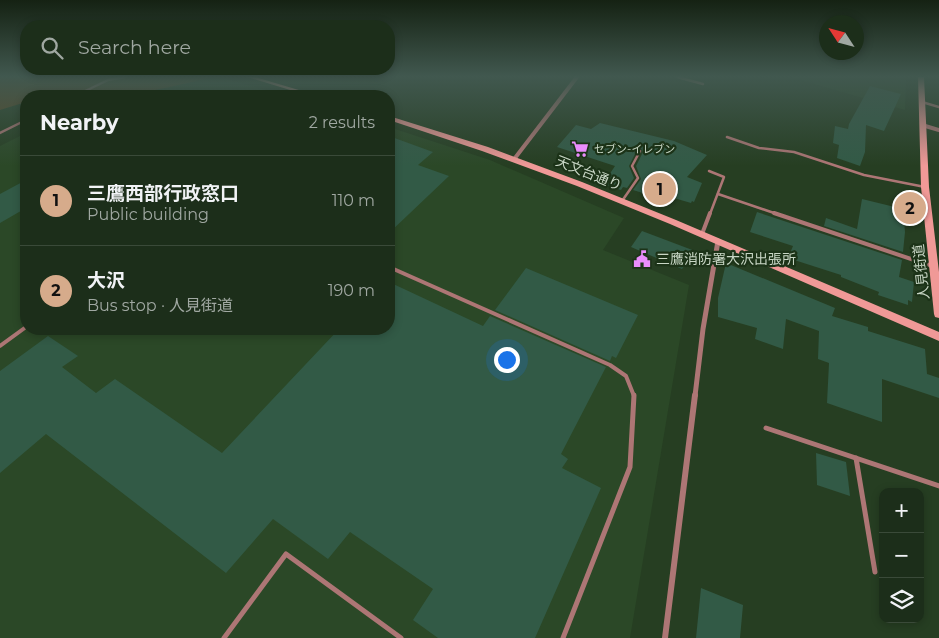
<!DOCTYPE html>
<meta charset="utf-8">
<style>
body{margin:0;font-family:Montserrat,"Noto Sans JP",sans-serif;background:#253623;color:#f1f3f6}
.controls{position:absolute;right:15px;bottom:15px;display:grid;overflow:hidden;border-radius:10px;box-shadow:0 2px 8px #0003}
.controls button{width:45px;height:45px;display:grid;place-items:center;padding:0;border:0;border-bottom:1px solid #3a4a39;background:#1c2e1a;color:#f1f3f6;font:25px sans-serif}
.compass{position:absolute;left:819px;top:15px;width:45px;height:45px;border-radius:50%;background:#1c2e1a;box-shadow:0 2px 8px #0003;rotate:306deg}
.you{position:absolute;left:506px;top:359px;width:18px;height:18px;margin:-12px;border:4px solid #fff;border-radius:50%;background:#1a73e8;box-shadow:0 0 0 8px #1a73e833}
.badge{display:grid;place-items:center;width:32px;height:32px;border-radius:50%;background:#d6ab8b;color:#111;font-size:16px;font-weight:700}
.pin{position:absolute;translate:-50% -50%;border:2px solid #fff;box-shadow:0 1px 5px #0006}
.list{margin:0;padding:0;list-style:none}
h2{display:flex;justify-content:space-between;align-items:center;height:65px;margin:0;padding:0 20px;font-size:21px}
h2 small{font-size:16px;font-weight:400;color:#a0a8a2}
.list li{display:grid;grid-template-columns:32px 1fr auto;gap:15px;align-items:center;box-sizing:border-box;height:90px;padding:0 20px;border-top:1px solid #3a4a39}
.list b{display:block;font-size:19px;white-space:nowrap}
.list p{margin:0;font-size:16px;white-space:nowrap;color:#a0a8a2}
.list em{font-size:16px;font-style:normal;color:#a0a8a2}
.icon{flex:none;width:28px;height:28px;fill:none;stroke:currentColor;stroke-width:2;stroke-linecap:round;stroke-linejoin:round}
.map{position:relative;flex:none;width:939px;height:638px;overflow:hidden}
.search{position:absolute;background:#1c2e1a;box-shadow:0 2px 8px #0003;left:20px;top:20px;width:375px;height:55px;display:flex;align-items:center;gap:12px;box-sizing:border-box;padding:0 18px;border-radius:20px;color:#a0a8a2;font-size:19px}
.panel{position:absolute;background:#1c2e1a;box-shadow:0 2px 8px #0003;left:20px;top:90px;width:375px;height:245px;border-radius:20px}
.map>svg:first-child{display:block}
.built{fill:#2b4827}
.green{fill:#5a4621}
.building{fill:#325a46}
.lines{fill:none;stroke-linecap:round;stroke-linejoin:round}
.service-far2{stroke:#ad7675;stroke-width:2.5}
.service-far1{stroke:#ad7675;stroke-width:4}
.service{stroke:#ad7675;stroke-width:5}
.minor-far2{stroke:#ad7675;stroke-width:4}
.minor-far1{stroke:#ad7675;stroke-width:5}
.minor{stroke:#ad7675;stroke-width:6}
.secondary{fill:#f09997;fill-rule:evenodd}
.labels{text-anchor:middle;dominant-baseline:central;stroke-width:4.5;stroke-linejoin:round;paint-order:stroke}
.far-poi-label{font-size:11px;fill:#c8d6c5;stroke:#1c3318;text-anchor:start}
.street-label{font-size:14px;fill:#c8d6c5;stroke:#1c3318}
.poi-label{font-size:14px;fill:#c8d6c5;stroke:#1c3318;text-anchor:start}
</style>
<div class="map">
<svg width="939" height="638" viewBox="0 0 939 638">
<rect width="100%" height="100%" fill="#263e22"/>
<g class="built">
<path d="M137,77H220L287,96H98Z"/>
<path d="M790,77H906L905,110Z"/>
<path d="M389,127L490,160L624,218L603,250L689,285L630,638H0V146L26,133V329H389Z"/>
</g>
<path class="green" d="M0,77H212C184,84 112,102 85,96C81,96 77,93 74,91L51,96H26V102L0,110Z"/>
<g class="building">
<path d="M870,86L901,94L884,131L866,125L865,152L860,166L837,158L839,145L833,143L835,126L848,129L849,124Z"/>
<path d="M600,123L674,141L707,155L687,177L702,183L694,202L692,201L691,203L667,196L665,200L633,190L641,179L636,166L643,152L641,148L637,150L629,166L634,178L627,188L623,187L621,190L603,184L615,166L557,147L576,125L591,129Z"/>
<path d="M389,136L433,152L418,165L449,176L389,233Z"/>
<path d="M26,180V208L0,223V194Z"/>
<path d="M862,199L903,209L905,232L903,252L824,226L826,218L857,229Z"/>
<path d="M757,212L902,260L899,277L914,282L912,302L908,300V305L878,295L879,292L841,277V275L788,258L793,246L750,232Z"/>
<path d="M642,231L695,251L682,269L631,247Z"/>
<path d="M726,263L835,308L832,316L868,327V331L925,349L927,374L939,378V398L882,379V422L827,403L829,363L818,359L819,331L786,319L783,349L755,339L757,328L718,317V298Z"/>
<path d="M526,268L638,315L616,358L612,356L610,361L495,310Z"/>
<path d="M389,282L483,326L490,316L606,367L561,454L568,459L562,468L601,488L535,638H438L413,620L433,589L350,532L328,559L273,519L226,573L46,434L0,473V371L48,336L78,356L62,367L96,393L115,379L222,453L339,329H389Z"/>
<path d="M816,453L846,462L850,496L817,485Z"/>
<path d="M701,588L743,605L740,638H696Z"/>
</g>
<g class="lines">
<g class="service-far2">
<path d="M677,77L703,84"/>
<path d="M75,96L108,80L125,77"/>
<path d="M922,102L939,107"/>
<path d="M0,133L26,120"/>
<path d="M727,137L759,148L794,152L864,175L925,187"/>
<path d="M709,171L724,177L710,214"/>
<path d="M718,194L777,214"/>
<path d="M622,201L638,178L632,166L640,151"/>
</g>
<g class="service-far1">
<path d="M774,213L932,266"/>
<path d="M702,234L710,213"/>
<path d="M389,267L610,365L626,376L634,396"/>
<path d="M0,346L26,327"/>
</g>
<g class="service">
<path d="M766,428L939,486"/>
<path d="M856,458L875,572"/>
<path d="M224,638L286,554L401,638"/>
<path d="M563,638L630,467L634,395"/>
</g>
<g class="minor-far2">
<path d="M922,125L939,130"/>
<path d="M515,158L577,77"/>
</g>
<path class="minor-far1" d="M695,396L703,329L718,241"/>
<path class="minor" d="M665,638L695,395"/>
<g class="secondary">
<path d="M247,77H255L319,96H310Z"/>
<path d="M918,77H924L929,187L939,272V318L935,317L934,314L921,187Z"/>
<path d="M389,116L488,147L582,182L676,220L939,332V341L670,224L577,186L482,151L389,120Z"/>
</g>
</g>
<linearGradient id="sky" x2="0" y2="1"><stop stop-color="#152213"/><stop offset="0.46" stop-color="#41584f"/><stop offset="1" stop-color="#41584f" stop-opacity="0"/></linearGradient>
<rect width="939" height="166" fill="url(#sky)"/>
<defs>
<g id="supermarket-bare" transform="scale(1.35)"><path d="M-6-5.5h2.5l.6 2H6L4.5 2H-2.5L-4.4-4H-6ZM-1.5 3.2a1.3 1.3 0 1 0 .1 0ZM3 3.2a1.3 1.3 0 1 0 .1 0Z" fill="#ea8dfc" stroke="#1c3318" stroke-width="2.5" paint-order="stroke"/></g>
<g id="civic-bare" transform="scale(1.35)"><path d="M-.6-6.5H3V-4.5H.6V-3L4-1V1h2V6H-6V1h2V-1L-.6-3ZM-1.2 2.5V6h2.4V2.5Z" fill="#ea8dfc" stroke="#1c3318" stroke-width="2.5" paint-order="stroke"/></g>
</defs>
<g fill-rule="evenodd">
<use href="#supermarket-bare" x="580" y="149"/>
<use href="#civic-bare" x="642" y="259"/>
</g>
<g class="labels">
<g class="far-poi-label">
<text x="594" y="149">セブン-イレブン</text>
</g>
<g class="street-label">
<text transform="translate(589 173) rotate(22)">天文台通り</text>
<text transform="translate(921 272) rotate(-96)">人見街道</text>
</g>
<g class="poi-label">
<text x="656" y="259">三鷹消防署大沢出張所</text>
</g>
</g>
</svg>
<div class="controls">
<button>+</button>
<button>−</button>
<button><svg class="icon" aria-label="layers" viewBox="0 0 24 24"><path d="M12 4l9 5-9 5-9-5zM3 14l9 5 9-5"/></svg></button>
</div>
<svg class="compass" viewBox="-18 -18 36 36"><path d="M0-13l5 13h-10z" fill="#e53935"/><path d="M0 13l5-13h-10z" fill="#a0a8a2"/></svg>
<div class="you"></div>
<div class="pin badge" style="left:660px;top:189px">1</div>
<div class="pin badge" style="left:910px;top:208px">2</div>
<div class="search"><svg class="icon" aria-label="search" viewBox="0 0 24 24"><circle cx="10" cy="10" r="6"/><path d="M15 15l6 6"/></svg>Search here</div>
<section class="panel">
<h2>Nearby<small>2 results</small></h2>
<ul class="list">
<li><span class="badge">1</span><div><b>三鷹西部行政窓口</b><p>Public building</p></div><em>110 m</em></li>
<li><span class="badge">2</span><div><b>大沢</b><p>Bus stop · 人見街道</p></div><em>190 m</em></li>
</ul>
</section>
</div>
